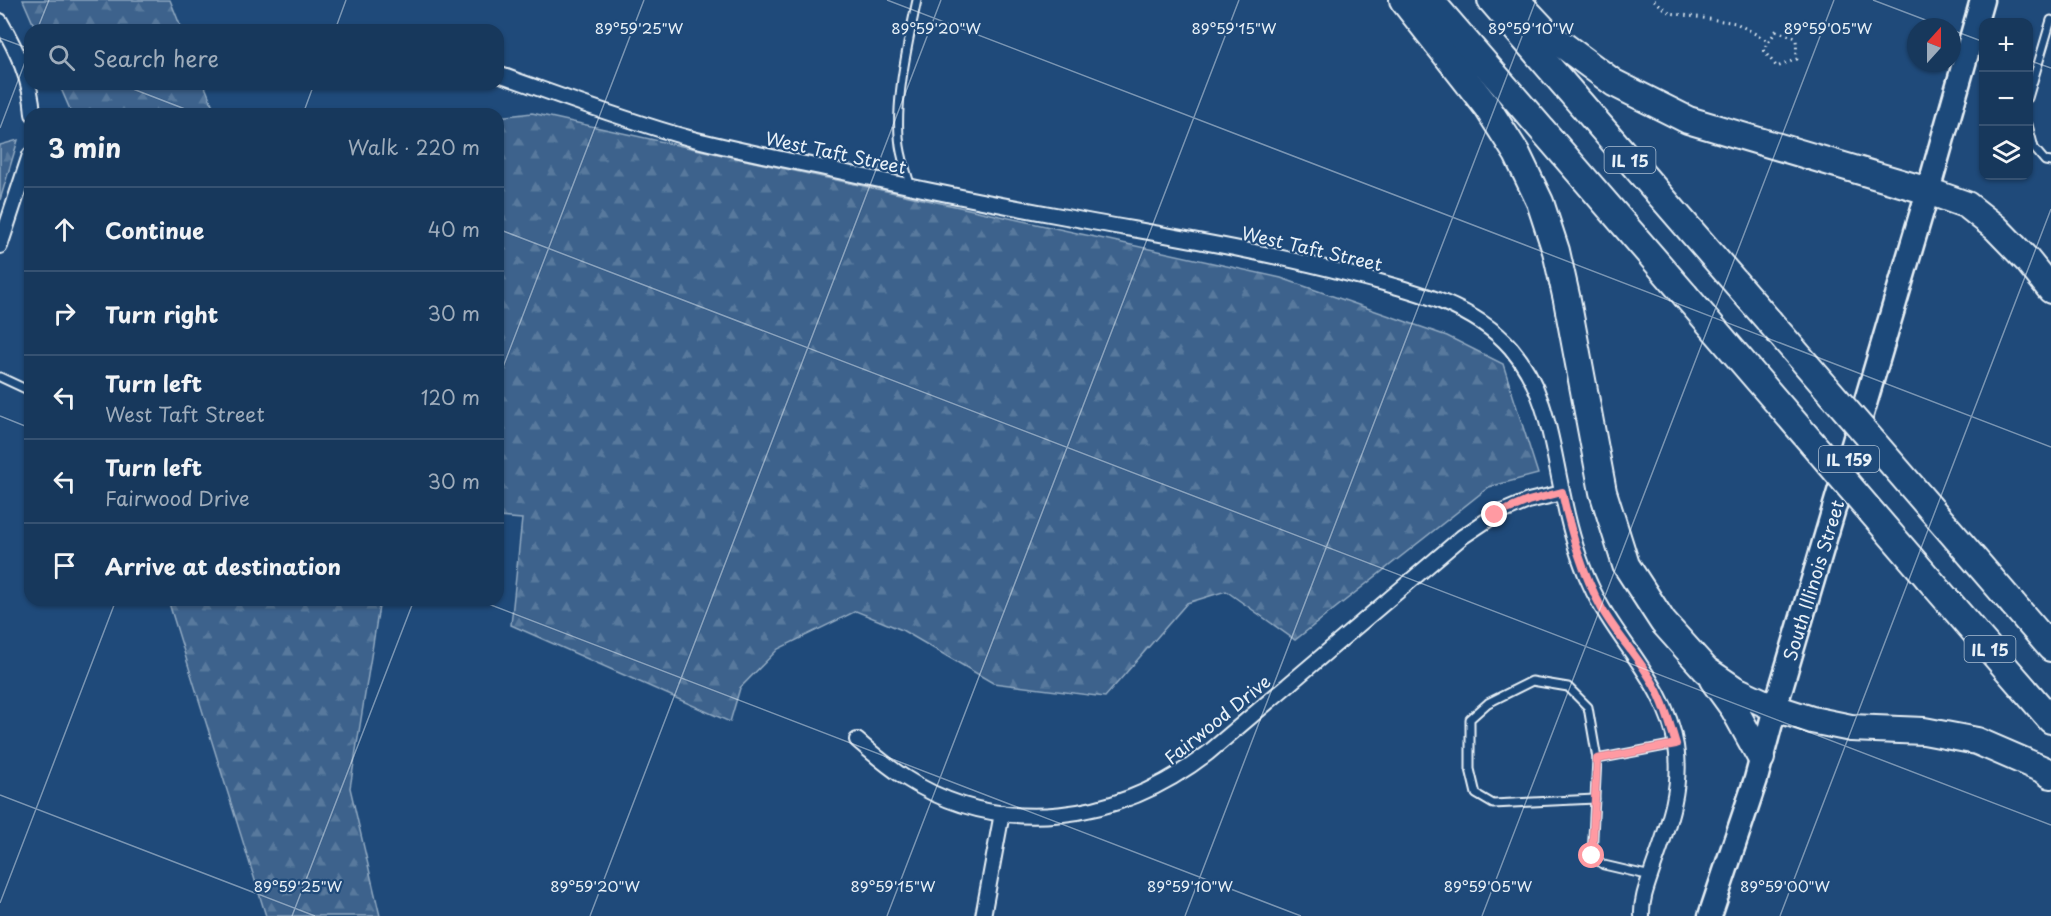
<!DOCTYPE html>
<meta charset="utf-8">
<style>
body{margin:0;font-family:"Playpen Sans",sans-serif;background:#203f62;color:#f1f3f6}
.controls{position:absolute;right:18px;top:18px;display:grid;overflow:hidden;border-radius:12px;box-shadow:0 2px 4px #0004}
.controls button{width:54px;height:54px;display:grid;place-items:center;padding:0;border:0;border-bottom:2px solid #365272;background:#17385c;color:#f1f3f6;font:30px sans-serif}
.compass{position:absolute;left:1907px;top:18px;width:54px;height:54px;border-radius:50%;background:#17385c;box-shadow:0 2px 4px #0004;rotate:21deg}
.stop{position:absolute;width:18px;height:18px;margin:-14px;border:4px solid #ff9aa2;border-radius:50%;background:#fff}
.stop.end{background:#ff9aa2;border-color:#fff;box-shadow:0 2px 6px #0008}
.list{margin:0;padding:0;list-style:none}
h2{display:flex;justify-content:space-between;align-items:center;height:78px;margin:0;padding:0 24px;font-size:26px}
h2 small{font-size:20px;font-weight:400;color:#9eacbb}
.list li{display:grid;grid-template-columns:39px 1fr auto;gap:18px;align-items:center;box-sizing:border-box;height:84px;padding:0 24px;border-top:2px solid #365272}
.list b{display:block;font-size:22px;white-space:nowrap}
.list p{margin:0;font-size:20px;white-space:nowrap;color:#9eacbb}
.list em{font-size:20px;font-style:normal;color:#9eacbb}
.icon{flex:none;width:33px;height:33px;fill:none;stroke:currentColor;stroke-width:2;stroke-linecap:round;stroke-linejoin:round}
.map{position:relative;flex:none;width:2051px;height:916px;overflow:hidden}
.search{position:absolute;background:#17385c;box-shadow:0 2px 4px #0004;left:24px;top:24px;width:480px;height:66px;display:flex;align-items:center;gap:15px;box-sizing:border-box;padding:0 21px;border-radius:18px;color:#9eacbb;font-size:22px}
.panel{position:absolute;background:#17385c;box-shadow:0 2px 4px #0004;left:24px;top:108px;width:480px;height:498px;border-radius:18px}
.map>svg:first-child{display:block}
.forest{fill:url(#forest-firs);stroke:#92aac2;stroke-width:1.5}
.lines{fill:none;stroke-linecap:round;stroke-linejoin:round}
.lane-casing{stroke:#e8f1f8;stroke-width:11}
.street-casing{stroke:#e8f1f8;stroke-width:18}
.primary-casing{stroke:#e8f1f8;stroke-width:27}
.highway-casing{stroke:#e8f1f8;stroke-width:30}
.path{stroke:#e8f1f8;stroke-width:3;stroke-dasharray:1.5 4.5;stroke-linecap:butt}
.lane{stroke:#1f4a7a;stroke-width:7}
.street{stroke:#1f4a7a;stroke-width:14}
.primary{stroke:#1f4a7a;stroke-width:22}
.highway{stroke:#1f4a7a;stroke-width:26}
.highway-bridge-casing{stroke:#e8f1f8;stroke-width:30;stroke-linecap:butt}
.highway-bridge{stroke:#1f4a7a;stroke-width:26}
.route{stroke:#ff9aa2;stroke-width:8}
.ticks{fill:none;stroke:#e8f1f8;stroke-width:1.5;stroke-opacity:0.45}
.labels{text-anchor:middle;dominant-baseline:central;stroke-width:4.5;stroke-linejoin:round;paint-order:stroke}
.shield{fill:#1f4a7a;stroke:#acbfd2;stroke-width:1.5}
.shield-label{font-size:16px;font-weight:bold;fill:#e8f1f8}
.street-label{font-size:18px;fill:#e8f1f8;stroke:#1f4a7a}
.ticks-label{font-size:15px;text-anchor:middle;fill:#e8f1f8;stroke:#1f4a7a;stroke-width:4.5;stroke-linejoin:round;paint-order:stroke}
</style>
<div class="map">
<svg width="2051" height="916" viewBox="0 0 2051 916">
<defs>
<pattern id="forest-firs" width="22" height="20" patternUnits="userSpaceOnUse" patternTransform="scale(1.5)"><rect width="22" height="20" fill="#3c628c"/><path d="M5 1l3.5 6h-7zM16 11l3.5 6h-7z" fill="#58799d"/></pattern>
</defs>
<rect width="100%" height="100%" fill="#1f4a7a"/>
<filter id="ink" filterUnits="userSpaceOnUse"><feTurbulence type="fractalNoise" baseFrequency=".0167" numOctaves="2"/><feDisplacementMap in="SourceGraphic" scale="12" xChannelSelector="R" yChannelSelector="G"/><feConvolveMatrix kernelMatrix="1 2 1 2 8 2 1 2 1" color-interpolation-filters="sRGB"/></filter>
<g filter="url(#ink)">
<g class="forest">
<path d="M23,0H170L182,30H36Z"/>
<path d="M59,84H204L216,114H72Z"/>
<path d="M532,113L1281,278L1447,336L1503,364L1538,474L1489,487L1295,640L1226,591L1187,603L1105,697L993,683L902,630L856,611L778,649L740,688L730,722L511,625L522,519L498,517V117Z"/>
<path d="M18,140L0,200V145Z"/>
<path d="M168,600H380L350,788L380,916H266Z"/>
</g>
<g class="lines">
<g class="lane-casing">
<g id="lane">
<path d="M2028,98L2051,20"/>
<path d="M2028,125L2034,148L2045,161L2051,162"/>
<path d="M911,187C907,174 902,160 900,146C894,103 908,43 917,0"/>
<path d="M0,377L30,391"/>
<path d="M1595,799L1493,804L1476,794L1470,769V719L1488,703L1532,681L1568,687L1588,707L1597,759"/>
<path d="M1651,876L1604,865L1592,856L1597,759L1676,744"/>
</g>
</g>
<g class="street-casing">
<g id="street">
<path d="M0,21C17,51 31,79 33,114"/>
<path d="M498,74C561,96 624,120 689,138C732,149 776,158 820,167C901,185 983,202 1066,217C1162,235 1259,250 1353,275C1407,289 1473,304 1511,348C1548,392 1551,443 1563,496C1569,526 1577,556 1590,584C1615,641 1666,682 1676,746C1683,789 1667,828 1653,868C1648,883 1641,900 1642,916"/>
<path d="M0,246L30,155"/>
<path d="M857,740C872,753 887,766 904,777C1002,840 1119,822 1208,753L1462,537L1495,515L1528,501L1562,493"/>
<path d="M983,916L1002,813"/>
</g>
</g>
<g class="primary-casing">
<path id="primary" d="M1710,916L1756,779L1775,708L1928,191L1982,0"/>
</g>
<g class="highway-casing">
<g id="highway">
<path d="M1403,0L1487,107L1517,154L1540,202L1556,251L1567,300L1603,492L1626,565L1663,622L1706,670L1734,689L1775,708L1812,720L1851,728L1924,731L1977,741L2044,770L2051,775"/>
<path d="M1430,0L1685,295"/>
<path d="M1491,0L1769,321"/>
<path d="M1516,0L1548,34L1614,83L1688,120L1928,191L1967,205L1996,228L2027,260L2051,290"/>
<path d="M1928,578L2051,720"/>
<path d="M2013,604L2051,648"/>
<path d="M1713,680L1734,709L1761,758"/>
</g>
</g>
<g class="path">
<path d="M1654,0L1670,13L1736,23L1768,41"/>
<path d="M1776,31L1796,38L1797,59L1777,67L1763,50Z"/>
</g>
<use href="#lane" class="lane"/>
<use href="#street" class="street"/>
<use href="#primary" class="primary"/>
<use href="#highway" class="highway"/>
<g class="highway-bridge-casing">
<g id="highway-bridge">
<path d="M1685,295L1928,578"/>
<path d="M1769,321L2013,604"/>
</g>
</g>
<use href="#highway-bridge" class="highway-bridge"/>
</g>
</g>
<g class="lines" filter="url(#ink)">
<path class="route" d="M1495,515L1528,501L1562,492C1571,533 1582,572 1602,609C1619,639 1646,665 1660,697C1667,712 1671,728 1676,744L1597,759L1592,856"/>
</g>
<path class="ticks" d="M887,0L2051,447M1873,0L1944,27M37,30L49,0M335,30L346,0M1952,30L1984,42M0,38L30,49M2028,60L2051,68M120,84L198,114M303,114L314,84M0,128L30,49M498,229L2051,825M498,380L644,0M0,416L30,428M478,600L1301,916M0,795L315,916M0,903L116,600M292,916L414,600M590,916L941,0M887,916L1239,0M1185,916L1536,0M1482,916L1834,0M1780,916L2051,209"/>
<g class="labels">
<g class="shield">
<rect x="1604.5" y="147" width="51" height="26" rx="4.5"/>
<rect x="1819" y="446" width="60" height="26" rx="4.5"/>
<rect x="1964.5" y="636" width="51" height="26" rx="4.5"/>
</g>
<g class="shield-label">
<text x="1630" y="160">IL 15</text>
<text x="1849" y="459">IL 159</text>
<text x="1990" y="649">IL 15</text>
</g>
<g class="street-label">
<text transform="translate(836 152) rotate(12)">West Taft Street</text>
<text transform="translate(1312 248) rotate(13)">West Taft Street</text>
<text transform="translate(1813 580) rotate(-73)">South Illinois Street</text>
<text transform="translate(1217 719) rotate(-39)">Fairwood Drive</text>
</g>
</g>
<g class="ticks-label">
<text x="639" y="34">89°59'25"W</text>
<text x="936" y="34">89°59'20"W</text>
<text x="1234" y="34">89°59'15"W</text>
<text x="1828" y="34">89°59'05"W</text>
<text x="1531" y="34">89°59'10"W</text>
<text x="298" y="892">89°59'25"W</text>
<text x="595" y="892">89°59'20"W</text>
<text x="893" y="892">89°59'15"W</text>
<text x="1190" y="892">89°59'10"W</text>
<text x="1488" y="892">89°59'05"W</text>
<text x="1785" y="892">89°59'00"W</text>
</g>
</svg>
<div class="controls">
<button>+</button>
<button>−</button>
<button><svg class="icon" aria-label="layers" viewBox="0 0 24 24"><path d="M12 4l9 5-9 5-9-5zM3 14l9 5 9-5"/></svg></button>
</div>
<svg class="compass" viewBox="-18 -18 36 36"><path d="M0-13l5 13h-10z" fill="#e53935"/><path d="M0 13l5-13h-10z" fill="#9eacbb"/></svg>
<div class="stop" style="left:1592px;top:856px"></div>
<div class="stop end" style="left:1495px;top:515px"></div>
<div class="search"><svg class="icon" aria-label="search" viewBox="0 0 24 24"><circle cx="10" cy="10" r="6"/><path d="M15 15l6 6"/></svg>Search here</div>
<section class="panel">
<h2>3 min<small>Walk · 220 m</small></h2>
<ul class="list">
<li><svg class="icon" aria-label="ahead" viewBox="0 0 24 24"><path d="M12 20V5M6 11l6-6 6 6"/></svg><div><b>Continue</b></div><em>40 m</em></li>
<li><svg class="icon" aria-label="right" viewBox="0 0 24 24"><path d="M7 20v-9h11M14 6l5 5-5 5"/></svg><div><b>Turn right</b></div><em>30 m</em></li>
<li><svg class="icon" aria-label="left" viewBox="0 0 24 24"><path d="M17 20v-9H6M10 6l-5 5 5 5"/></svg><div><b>Turn left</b><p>West Taft Street</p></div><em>120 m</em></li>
<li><svg class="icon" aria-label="left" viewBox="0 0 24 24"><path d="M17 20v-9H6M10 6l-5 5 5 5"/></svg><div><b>Turn left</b><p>Fairwood Drive</p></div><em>30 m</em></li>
<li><svg class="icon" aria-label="arrive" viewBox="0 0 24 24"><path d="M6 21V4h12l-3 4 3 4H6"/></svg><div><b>Arrive at destination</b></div></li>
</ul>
</section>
</div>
